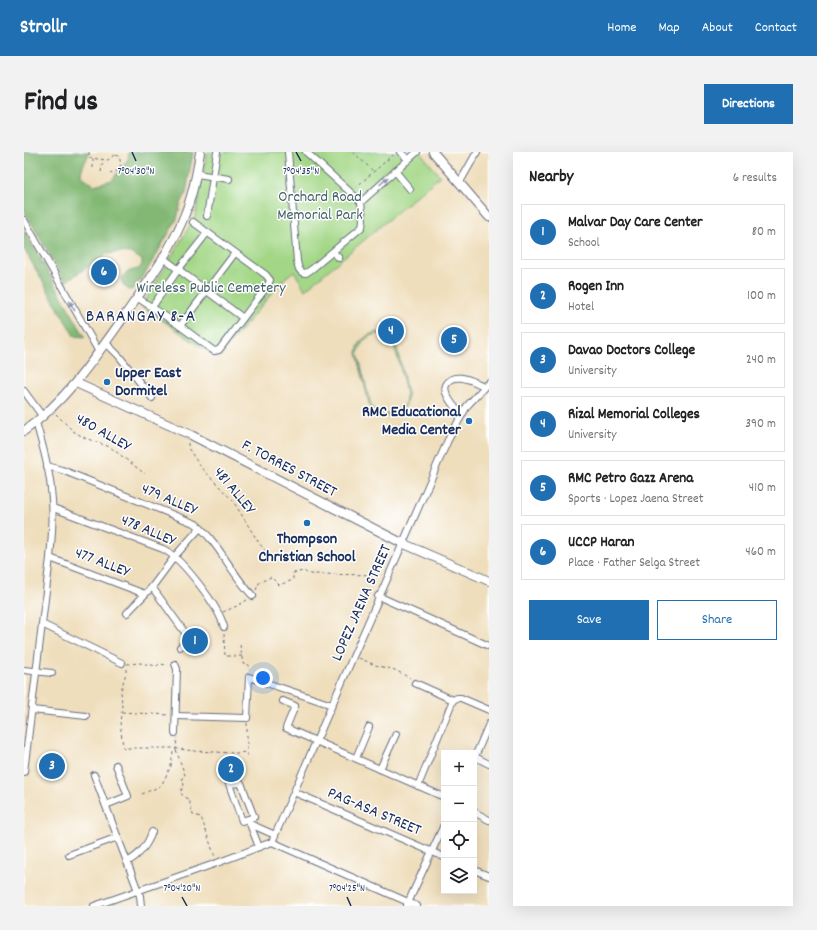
<!DOCTYPE html>
<meta charset="utf-8">
<style>
body{margin:0;font-family:Dekko,sans-serif;background:#f2f2f2;color:#202124}
.controls{position:absolute;right:12px;bottom:12px;display:grid;overflow:hidden;border-radius:0px;box-shadow:0 4px 16px #0002}
.controls button{width:36px;height:36px;display:grid;place-items:center;padding:0;border:0;border-bottom:1px solid #e0e0e0;background:#fff;color:#202124;font:20px sans-serif}
.you{position:absolute;left:239px;top:526px;width:14px;height:14px;margin:-10px;border:3px solid #fff;border-radius:50%;background:#1a73e8;box-shadow:0 0 0 6px #1a73e833}
.badge{display:grid;place-items:center;width:26px;height:26px;border-radius:50%;background:#1f6fb2;color:#fff;font-size:13px;font-weight:700}
.pin{position:absolute;translate:-50% -50%;border:2px solid #fff;box-shadow:0 1px 4px #0006}
.list{margin:0;padding:0;list-style:none}
h2{display:flex;justify-content:space-between;align-items:center;height:52px;margin:0;padding:0 16px;font-size:17px}
h2 small{font-size:13px;font-weight:400;color:#757577}
.list li{display:grid;grid-template-columns:26px 1fr auto;gap:12px;align-items:center;box-sizing:border-box;height:56px;margin:0 8px 8px;padding:0 8px;border:1px solid #e0e0e0;border-radius:0px}
.list b{display:block;font-size:15px;white-space:nowrap}
.list p{margin:0;font-size:13px;white-space:nowrap;color:#757577}
.list em{font-size:13px;font-style:normal;color:#757577}
.actions{display:flex;gap:8px;padding:12px 16px}
.actions a{flex:1;padding:9px 0;border:1px solid #1f6fb2;border-radius:0px;text-align:center;font-size:14px;color:#1f6fb2}
.actions .main{background:#1f6fb2;color:#fff}
.icon{flex:none;width:22px;height:22px;fill:none;stroke:currentColor;stroke-width:2;stroke-linecap:round;stroke-linejoin:round}
.map{position:relative;flex:none;width:465px;height:754px;overflow:hidden;border-radius:0px}
header{display:flex;align-items:center;gap:24px;box-sizing:border-box;height:56px;padding:0 20px;background:#1f6fb2;color:#fff}
header strong{font-size:19px}
nav{display:flex;gap:22px;margin-inline-start:auto;font-size:14px}
.intro{display:flex;align-items:center;justify-content:space-between;box-sizing:border-box;height:96px;padding:0 24px}
h1{margin:0;font-size:28px}
.button{padding:10px 18px;border-radius:0px;background:#1f6fb2;color:#fff;font-size:14px;font-weight:700}
main{display:flex;gap:24px;padding:0 24px}
aside{flex:1;background:#fff;border-radius:0px;box-shadow:0 4px 16px #0002}
.map>svg:first-child{display:block}
.green{fill:#a3d786;stroke:#5f8372;fill-rule:evenodd}
.forest{fill:#82b873;stroke:#4e7468}
.lines{fill:none;stroke-linecap:round;stroke-linejoin:round}
.minor-casing{stroke:#656c7f;stroke-width:8}
.major-casing{stroke:#656c7f;stroke-width:10}
.path{stroke:#656c7f;stroke-width:1;stroke-dasharray:3 3;stroke-linecap:butt}
.minor{stroke:#fff;stroke-width:6}
.major{stroke:#fff;stroke-width:8}
.oneway{fill:#8d97ae}
.ticks{fill:none;stroke:#1b2f5e;stroke-width:1.5}
.poi-dot{fill:#1f6fb2;stroke:#fff;stroke-width:1.5}
.labels{text-anchor:middle;dominant-baseline:central;stroke-width:3;stroke-linejoin:round;paint-order:stroke}
.park-label{font-size:16px;fill:#44616a;stroke:#fff}
.poi-label{font-size:16px;font-weight:bold;fill:#1b2f5e;stroke:#fff;text-anchor:start}
.street-label{font-size:16px;fill:#1b2f5e;stroke:#fff}
.quarter-label{font-size:18px;letter-spacing:1px;fill:#1b2f5e;stroke:#fff}
.ticks-label{font-size:10px;text-anchor:middle;fill:#1b2f5e;stroke:#fff;stroke-width:3;stroke-linejoin:round;paint-order:stroke}
</style>
<header>
<strong>Strollr</strong>
<nav><a>Home</a><a>Map</a><a>About</a><a>Contact</a></nav>
</header>
<div class="intro"><h1>Find us</h1><a class="button">Directions</a></div>
<main>
<div class="map">
<svg width="465" height="754" viewBox="0 0 465 754">
<rect width="100%" height="100%" fill="#fff"/>
<filter id="ink" filterUnits="userSpaceOnUse"><feTurbulence type="fractalNoise" baseFrequency=".025" numOctaves="2"/><feDisplacementMap in="SourceGraphic" scale="8" xChannelSelector="R" yChannelSelector="G"/><feConvolveMatrix kernelMatrix="1 2 1 2 8 2 1 2 1" color-interpolation-filters="sRGB"/></filter>
<filter id="wash" filterUnits="userSpaceOnUse"><feTurbulence type="fractalNoise" baseFrequency=".012" numOctaves="4" result="noise"/><feDisplacementMap in="SourceGraphic" scale="16" xChannelSelector="R" yChannelSelector="G"/><feGaussianBlur stdDeviation="0.9" result="paint"/><feColorMatrix in="noise" values="0 0 0 0 0 0 0 0 0 0 0 0 0 0 0 0 0 1.4 0 .05"/><feComposite in="paint" operator="in"/></filter>
<g filter="url(#wash)">
<rect width="100%" height="100%" fill="#efdebc"/>
<g class="green">
<path d="M183,0H396L416,24L281,138L270,119L261,126L193,206L118,154L171,65Z"/>
<path d="M352,180L364,183L373,196L384,245L379,258L373,263L367,264H357L351,261L346,256L333,201C334,189 341,184 352,180ZM353,182C359,182 364,184 368,190C372,196 383,240 382,247C379,265 357,267 347,254L334,201L339,189L346,184Z"/>
</g>
<g class="forest">
<path d="M0,0H65C63,10 57,14 57,23L70,33L88,28L104,7L105,0H169L162,41L156,54L153,67L122,120L109,137L105,138C89,128 103,118 115,117L118,112V108L107,101L95,100L83,102L41,130L0,58Z"/>
<path d="M0,78L61,185L50,184L0,97Z"/>
</g>
</g>
<g filter="url(#ink)">
<g class="lines">
<g class="minor-casing">
<g id="minor">
<path d="M264,0L273,109C274,115 275,121 282,121L288,117L338,75L339,68L337,50"/>
<path d="M282,0L337,50"/>
<path d="M376,0L384,7"/>
<path d="M371,19L386,37"/>
<path d="M173,22L205,27"/>
<path d="M436,30L453,0"/>
<path d="M337,50L393,0"/>
<path d="M183,64L193,0"/>
<path d="M0,68L75,200"/>
<path d="M309,100L315,106"/>
<path d="M139,106L219,166"/>
<path d="M114,146L156,174L190,199L195,198L244,133L246,128L242,123L169,70"/>
<path d="M128,155L154,118L183,81"/>
<path d="M156,174L211,101"/>
<path d="M82,191L95,204L128,246"/>
<path d="M0,239L19,265"/>
<path d="M438,263C433,257 427,252 424,245C422,241 420,237 422,233C430,218 450,230 460,234"/>
<path d="M23,314L38,318L172,372C196,392 207,422 229,444"/>
<path d="M29,356L139,397C158,406 195,455 200,475"/>
<path d="M26,406L121,442"/>
<path d="M128,435L162,482V489L156,495"/>
<path d="M354,444L465,494"/>
<path d="M103,461L128,435L151,404L176,376"/>
<path d="M18,472L98,511"/>
<path d="M151,512L153,517L151,581"/>
<path d="M0,518L28,521"/>
<path d="M391,531L429,548L433,546H437L465,558"/>
<path d="M259,549L271,554L262,576L420,645"/>
<path d="M8,558L62,564"/>
<path d="M152,564L223,566L225,525L308,553"/>
<path d="M451,605L465,612"/>
<path d="M332,606L345,575"/>
<path d="M450,607L465,572"/>
<path d="M356,617L372,582"/>
<path d="M0,620L26,406C28,383 30,360 27,337C25,314 18,292 12,270"/>
<path d="M70,623L116,744L117,754"/>
<path d="M394,634L429,548"/>
<path d="M270,640L420,705"/>
<path d="M82,653L104,644L92,613"/>
<path d="M450,660L465,668"/>
<path d="M224,667L230,665L217,631L205,632L218,669L224,667L226,672L251,683"/>
<path d="M226,672L235,695"/>
<path d="M248,690L424,288L443,254L465,230"/>
<path d="M248,690L393,754"/>
<path d="M45,703L94,685"/>
<path d="M103,710C116,703 123,694 128,680"/>
<path d="M450,718L465,724"/>
<path d="M383,753L420,673"/>
<path d="M70,754L193,711L248,690"/>
</g>
</g>
<g class="major-casing">
<g id="major">
<path d="M409,0L465,65"/>
<path d="M52,231L167,283L378,391L465,429"/>
<path d="M0,279C42,249 70,207 99,166C122,133 147,99 161,62C169,42 173,21 176,0"/>
</g>
</g>
<g class="path">
<path d="M65,0V6L84,8L90,3V0"/>
<path d="M329,0L349,19"/>
<path d="M69,16V7"/>
<path d="M77,20L79,8"/>
<path d="M86,22L94,18L97,12L95,4L90,3"/>
<path d="M331,36L369,3"/>
<path d="M32,262L49,279L61,286L86,295L121,322"/>
<path d="M164,291V296L176,314L209,349L235,391L248,407"/>
<path d="M232,438L235,431L247,425L255,433L269,428V421L280,419L284,422L358,423"/>
<path d="M199,460L213,454L223,448"/>
<path d="M200,482L201,504H218"/>
<path d="M216,493L219,512L225,513V518"/>
<path d="M335,506L351,513L371,518L386,526"/>
<path d="M103,512L116,511L133,514L135,512L144,513"/>
<path d="M102,517V521L97,538L98,555L96,570L99,595L100,596H148L170,599L212,601L223,600"/>
<path d="M98,560L145,563"/>
<path d="M223,571V607"/>
<path d="M152,598L161,623L158,626L160,633L156,641L165,648L169,663L177,665L191,705"/>
<path d="M118,642L137,634L147,614L149,600L152,597L153,586"/>
</g>
<use href="#minor" class="minor"/>
<use href="#major" class="major"/>
</g>
<defs><path id="oneway-solid" d="M-6-.8H1V-3.2L6.5 0L1 3.2V.8H-6Z"/></defs>
<g class="oneway">
<use href="#oneway-solid" transform="translate(360 29) rotate(-42)"/>
<use href="#oneway-solid" transform="translate(48 154) rotate(-120)"/>
</g>
</g>
<path class="ticks" d="M108,0L112,9M272,0L277,9M158,745L163,754M323,745L327,754"/>
<g class="poi-dot">
<circle cx="83" cy="230" r="4"/>
<circle cx="445" cy="269" r="4"/>
<circle cx="283" cy="371" r="4"/>
</g>
<g class="labels">
<g class="park-label">
<text x="296" y="45">Orchard Road<tspan x="296" dy="18">Memorial Park</tspan></text>
<text x="187" y="136">Wireless Public Cemetery</text>
</g>
<g class="poi-label">
<text x="91" y="221">Upper East<tspan x="91" dy="18">Dormitel</tspan></text>
<text x="437" y="260" text-anchor="end">RMC Educational<tspan x="437" dy="18">Media Center</tspan></text>
<text x="283" y="387" text-anchor="middle">Thompson<tspan x="283" dy="18">Christian School</tspan></text>
</g>
<g class="street-label">
<text transform="translate(79 281) rotate(30)">480 ALLEY</text>
<text transform="translate(265 317) rotate(28)">F. TORRES STREET</text>
<text transform="translate(210 339) rotate(50)">481 ALLEY</text>
<text transform="translate(145 348) rotate(23)">479 ALLEY</text>
<text transform="translate(124 379) rotate(23)">478 ALLEY</text>
<text transform="translate(78 411) rotate(21)">477 ALLEY</text>
<text transform="translate(338 451) rotate(-66)">LOPEZ JAENA STREET</text>
<text transform="translate(350 660) rotate(23)">PAG-ASA STREET</text>
</g>
<g class="quarter-label">
<text x="117" y="165">BARANGAY 8-A</text>
</g>
</g>
<g class="ticks-label">
<text x="112" y="22">7°04'30"N</text>
<text x="277" y="22">7°04'35"N</text>
<text x="158" y="739">7°04'20"N</text>
<text x="323" y="739">7°04'25"N</text>
</g>
</svg>
<div class="controls">
<button>+</button>
<button>−</button>
<button><svg class="icon" aria-label="locate" viewBox="0 0 24 24"><circle cx="12" cy="12" r="6"/><path d="M12 2v4M12 18v4M2 12h4M18 12h4"/></svg></button>
<button><svg class="icon" aria-label="layers" viewBox="0 0 24 24"><path d="M12 4l9 5-9 5-9-5zM3 14l9 5 9-5"/></svg></button>
</div>
<div class="you"></div>
<div class="pin badge" style="left:171px;top:489px">1</div>
<div class="pin badge" style="left:207px;top:617px">2</div>
<div class="pin badge" style="left:28px;top:614px">3</div>
<div class="pin badge" style="left:367px;top:179px">4</div>
<div class="pin badge" style="left:430px;top:188px">5</div>
<div class="pin badge" style="left:80px;top:120px">6</div>
</div>
<aside>
<h2>Nearby<small>6 results</small></h2>
<ul class="list">
<li><span class="badge">1</span><div><b>Malvar Day Care Center</b><p>School</p></div><em>80 m</em></li>
<li><span class="badge">2</span><div><b>Rogen Inn</b><p>Hotel</p></div><em>100 m</em></li>
<li><span class="badge">3</span><div><b>Davao Doctors College</b><p>University</p></div><em>240 m</em></li>
<li><span class="badge">4</span><div><b>Rizal Memorial Colleges</b><p>University</p></div><em>390 m</em></li>
<li><span class="badge">5</span><div><b>RMC Petro Gazz Arena</b><p>Sports · Lopez Jaena Street</p></div><em>410 m</em></li>
<li><span class="badge">6</span><div><b>UCCP Haran</b><p>Place · Father Selga Street</p></div><em>460 m</em></li>
</ul>
<div class="actions"><a class="main">Save</a><a>Share</a></div>
</aside>
</main>
